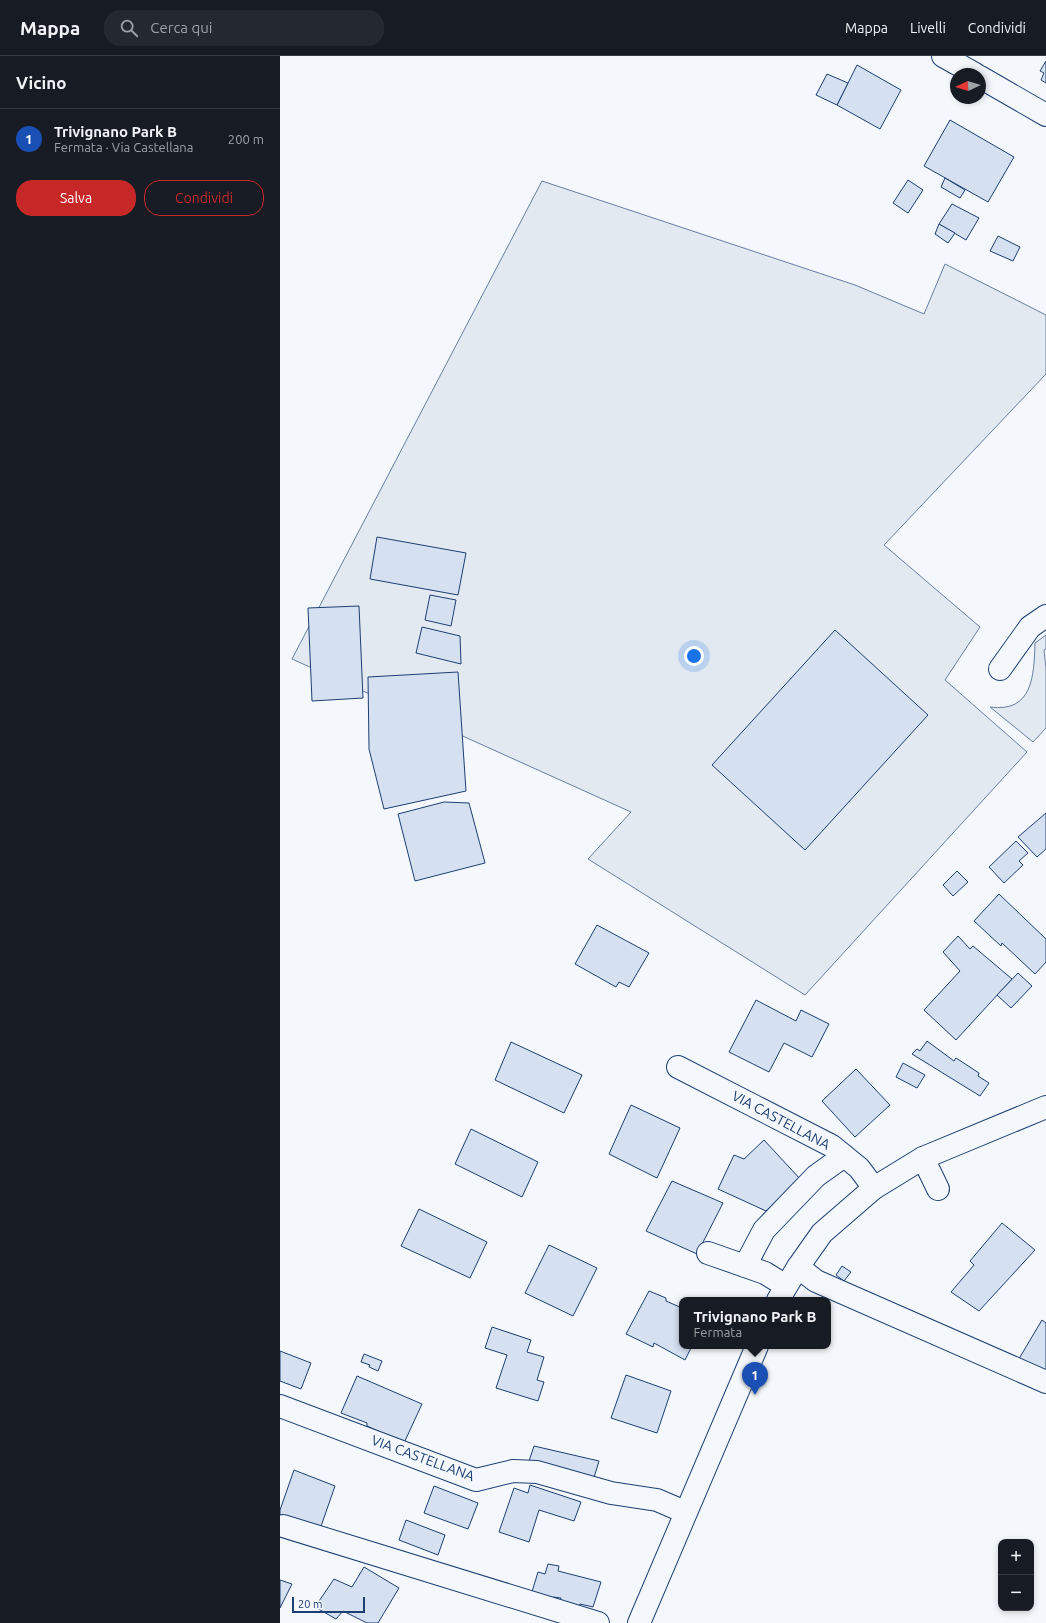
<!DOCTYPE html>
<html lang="it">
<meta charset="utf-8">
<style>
body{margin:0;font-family:Ubuntu,sans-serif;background:#242831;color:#f1f3f6}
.controls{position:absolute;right:12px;bottom:12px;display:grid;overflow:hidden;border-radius:8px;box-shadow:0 2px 6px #0003}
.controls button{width:36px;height:36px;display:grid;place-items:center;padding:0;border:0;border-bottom:1px solid #363941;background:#171b24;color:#f1f3f6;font:20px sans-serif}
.compass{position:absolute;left:670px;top:12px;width:36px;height:36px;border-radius:50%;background:#171b24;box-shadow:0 2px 6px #0003;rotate:266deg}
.scale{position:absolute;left:12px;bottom:10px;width:73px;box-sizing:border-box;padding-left:4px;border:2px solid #1d3f73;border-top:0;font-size:11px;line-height:14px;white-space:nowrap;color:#1d3f73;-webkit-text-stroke:3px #f4f7fb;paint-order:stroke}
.you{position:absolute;left:414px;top:600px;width:14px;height:14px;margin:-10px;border:3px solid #fff;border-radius:50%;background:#1a73e8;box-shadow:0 0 0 6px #1a73e833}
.badge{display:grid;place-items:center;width:26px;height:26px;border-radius:50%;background:#c62828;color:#fff;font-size:13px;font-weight:700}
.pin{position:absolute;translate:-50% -33px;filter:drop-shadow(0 1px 2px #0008)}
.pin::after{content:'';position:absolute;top:21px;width:14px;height:12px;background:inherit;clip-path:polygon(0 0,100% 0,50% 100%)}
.popup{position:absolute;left:399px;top:1241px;width:152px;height:52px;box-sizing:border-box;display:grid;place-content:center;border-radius:8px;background:#171b24;filter:drop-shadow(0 1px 3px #0005);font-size:13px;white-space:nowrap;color:#9ea1a6}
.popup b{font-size:15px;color:#f1f3f6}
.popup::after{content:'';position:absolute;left:50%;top:100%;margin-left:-8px;border:8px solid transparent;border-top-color:#171b24}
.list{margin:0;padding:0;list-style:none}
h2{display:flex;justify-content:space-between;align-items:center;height:52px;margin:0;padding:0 16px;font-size:17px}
h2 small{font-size:13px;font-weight:400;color:#9ea1a6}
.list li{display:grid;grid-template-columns:26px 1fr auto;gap:12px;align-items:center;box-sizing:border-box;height:60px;padding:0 16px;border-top:1px solid #363941}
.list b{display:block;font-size:15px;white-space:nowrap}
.list p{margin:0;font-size:13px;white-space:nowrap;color:#9ea1a6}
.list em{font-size:13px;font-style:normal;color:#9ea1a6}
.actions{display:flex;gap:8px;padding:12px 16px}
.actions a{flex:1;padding:9px 0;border:1px solid #c62828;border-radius:16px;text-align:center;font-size:14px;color:#c62828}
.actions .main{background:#c62828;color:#fff}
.icon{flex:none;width:22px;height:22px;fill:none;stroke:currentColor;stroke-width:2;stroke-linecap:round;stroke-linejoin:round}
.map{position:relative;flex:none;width:766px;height:1567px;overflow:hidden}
header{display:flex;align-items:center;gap:24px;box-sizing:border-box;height:56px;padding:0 20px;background:#171b24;border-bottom:1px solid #363941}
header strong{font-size:19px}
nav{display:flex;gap:22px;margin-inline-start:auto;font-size:14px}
.search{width:280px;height:36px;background:#242831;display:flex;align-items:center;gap:10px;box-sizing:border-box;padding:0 14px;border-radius:16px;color:#9ea1a6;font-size:15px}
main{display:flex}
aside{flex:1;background:#171b24}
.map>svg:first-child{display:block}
.green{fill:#e3e9f0;stroke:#687fa3}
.building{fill:#d5e0f0;stroke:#1d3f73}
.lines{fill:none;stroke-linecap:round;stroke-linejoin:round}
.minor-casing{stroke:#1d3f73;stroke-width:24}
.major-casing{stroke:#1d3f73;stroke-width:24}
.minor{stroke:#f4f7fb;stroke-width:22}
.major{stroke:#f4f7fb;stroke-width:22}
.labels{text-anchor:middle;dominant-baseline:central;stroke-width:3;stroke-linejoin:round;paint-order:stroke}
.street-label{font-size:14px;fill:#1d3f73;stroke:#f4f7fb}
</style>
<header>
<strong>Mappa</strong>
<div class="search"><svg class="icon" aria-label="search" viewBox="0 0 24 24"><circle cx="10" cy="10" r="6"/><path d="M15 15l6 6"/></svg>Cerca qui</div>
<nav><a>Mappa</a><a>Livelli</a><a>Condividi</a></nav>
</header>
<main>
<aside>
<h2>Vicino<small></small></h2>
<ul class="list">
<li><span class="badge" style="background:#1a4fb4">1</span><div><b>Trivignano Park B</b><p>Fermata · Via Castellana</p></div><em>200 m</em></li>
</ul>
<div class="actions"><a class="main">Salva</a><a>Condividi</a></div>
</aside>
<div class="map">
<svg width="766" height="1567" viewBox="0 0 766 1567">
<rect width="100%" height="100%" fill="#f4f7fb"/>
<g class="green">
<path d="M262,125L575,229L644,258L665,208L766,259V318L604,489L700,571L665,624L747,696L525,939L308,803L351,756L12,603Z"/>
<path d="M766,579V593L764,594L766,612V672L753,686L710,651C753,657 754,619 755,587Z"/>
</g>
<g class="building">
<path d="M766,5V27L761,24L764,17L760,15Z"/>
<path d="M577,9L621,34L600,73L557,49Z"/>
<path d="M547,18L568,27L557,49L536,39Z"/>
<path d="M670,64L734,101L708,146L644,110Z"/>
<path d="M665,122L685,134L680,142L661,131Z"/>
<path d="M628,124L643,134L628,157L613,147Z"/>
<path d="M672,148L699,162L686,184L659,168Z"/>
<path d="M659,168L675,177L668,187L655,178Z"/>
<path d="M718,180L740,191L733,205L710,195Z"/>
<path d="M97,481L186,497L178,539L90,523Z"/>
<path d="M150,539L176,544L171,570L145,564Z"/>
<path d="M79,550L83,642L32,645L28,552Z"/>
<path d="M142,571L180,580L181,608L136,597Z"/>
<path d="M555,574L648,659L525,794L432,709Z"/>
<path d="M178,616L186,735L104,753L89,693L88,621Z"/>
<path d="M164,746L189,747L205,807L135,825L118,758Z"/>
<path d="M766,757V793L757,801L738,781Z"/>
<path d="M736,785L748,797L739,805L743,809L724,827L709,811Z"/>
<path d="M677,815L688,826L673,840L663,829Z"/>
<path d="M719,838L766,883V906L755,918L722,887L721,890L694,865Z"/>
<path d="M317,869L369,897L349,931L339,926L336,931L295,908Z"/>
<path d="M678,880L690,893L693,890L732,923L676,984L644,954L680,915L663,896Z"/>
<path d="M738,917L752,930L731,952L717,939Z"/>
<path d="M476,944L516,965L521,954L549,968L532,1001L504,987L489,1016L449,996Z"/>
<path d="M647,985L674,1005L676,1002L699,1017L698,1020L709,1027L700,1040L632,998L637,993L640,995Z"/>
<path d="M231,986L302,1019L284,1057L215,1024Z"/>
<path d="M623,1007L645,1019L637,1032L616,1021Z"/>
<path d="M576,1013L610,1049L575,1081L542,1045Z"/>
<path d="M351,1049L400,1072L377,1122L329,1098Z"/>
<path d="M191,1073L258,1106L242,1141L175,1108Z"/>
<path d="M484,1084L521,1124L486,1155L438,1133L454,1099L464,1103Z"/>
<path d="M392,1125L443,1147L417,1198L366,1175Z"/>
<path d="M139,1153L207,1186L190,1222L121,1190Z"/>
<path d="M722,1167L755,1194L699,1255L671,1236L694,1209L690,1205Z"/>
<path d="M269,1189L317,1212L293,1260L245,1237Z"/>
<path d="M562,1210L571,1216L564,1225L556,1219Z"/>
<path d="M369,1235L386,1242V1245L402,1252V1290H412L405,1304L374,1287L373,1291L346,1278Z"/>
<path d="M762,1264L766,1267V1314L762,1320L737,1306Z"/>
<path d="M212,1271L251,1284L247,1296L264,1301L257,1324L264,1326L258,1345L216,1332L227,1299L205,1292Z"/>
<path d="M0,1295L31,1307L21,1333L0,1325Z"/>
<path d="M84,1298L102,1305L98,1315L89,1311L90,1309L81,1306Z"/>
<path d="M346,1319L391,1335L377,1377L331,1362Z"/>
<path d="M77,1320L142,1348L124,1387L87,1370V1367L61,1357Z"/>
<path d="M254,1390L319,1405L312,1428L248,1408Z"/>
<path d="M14,1414L55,1430L38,1479L0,1464V1454Z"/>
<path d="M250,1429L301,1446L294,1465L259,1454L249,1486L219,1476L234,1432L248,1437Z"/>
<path d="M154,1430L198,1447L188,1473L144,1457Z"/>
<path d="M126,1464L165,1479L158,1499L119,1484Z"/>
<path d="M268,1508L279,1510L278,1515L321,1526L313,1551L300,1548L298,1552L279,1548L281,1542L273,1541L272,1544L251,1539L258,1516L265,1518Z"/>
<path d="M84,1511L119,1532L98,1567H87L63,1555L56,1563L35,1551L54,1523L72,1531Z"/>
<path d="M0,1524L12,1528L0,1552Z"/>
</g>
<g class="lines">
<g class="minor-casing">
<g id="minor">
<path d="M663,0L695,18"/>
<path d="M700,21L766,59"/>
<path d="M720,613L750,571L766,560"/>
<path d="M398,1011L552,1090L579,1112L594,1132"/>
<path d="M643,1102L658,1133"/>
<path d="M428,1197L485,1217L506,1230"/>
<path d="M465,1210L484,1174L536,1120L564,1100"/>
<path d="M518,1211L536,1225L766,1326"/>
<path d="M0,1350L196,1424L233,1415L257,1416L331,1437L377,1444L405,1456"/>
<path d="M3,1470L318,1567"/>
</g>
</g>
<g class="major-casing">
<g id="major">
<path d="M498,1244L518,1211L542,1177L594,1132L643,1102L766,1051"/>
<path d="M359,1567L477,1290"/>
</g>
</g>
<use href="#minor" class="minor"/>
<use href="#major" class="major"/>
</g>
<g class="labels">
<g class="street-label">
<text transform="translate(501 1064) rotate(28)">VIA CASTELLANA</text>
<text transform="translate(143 1402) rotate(20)">VIA CASTELLANA</text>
</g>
</g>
</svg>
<div class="controls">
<button>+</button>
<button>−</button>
</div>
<svg class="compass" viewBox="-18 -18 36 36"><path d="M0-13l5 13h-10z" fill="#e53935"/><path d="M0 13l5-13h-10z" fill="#9ea1a6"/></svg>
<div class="scale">20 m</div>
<div class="you"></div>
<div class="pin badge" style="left:475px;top:1339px;background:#1a4fb4">1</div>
<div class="popup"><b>Trivignano Park B</b>Fermata</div>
</div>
</main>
